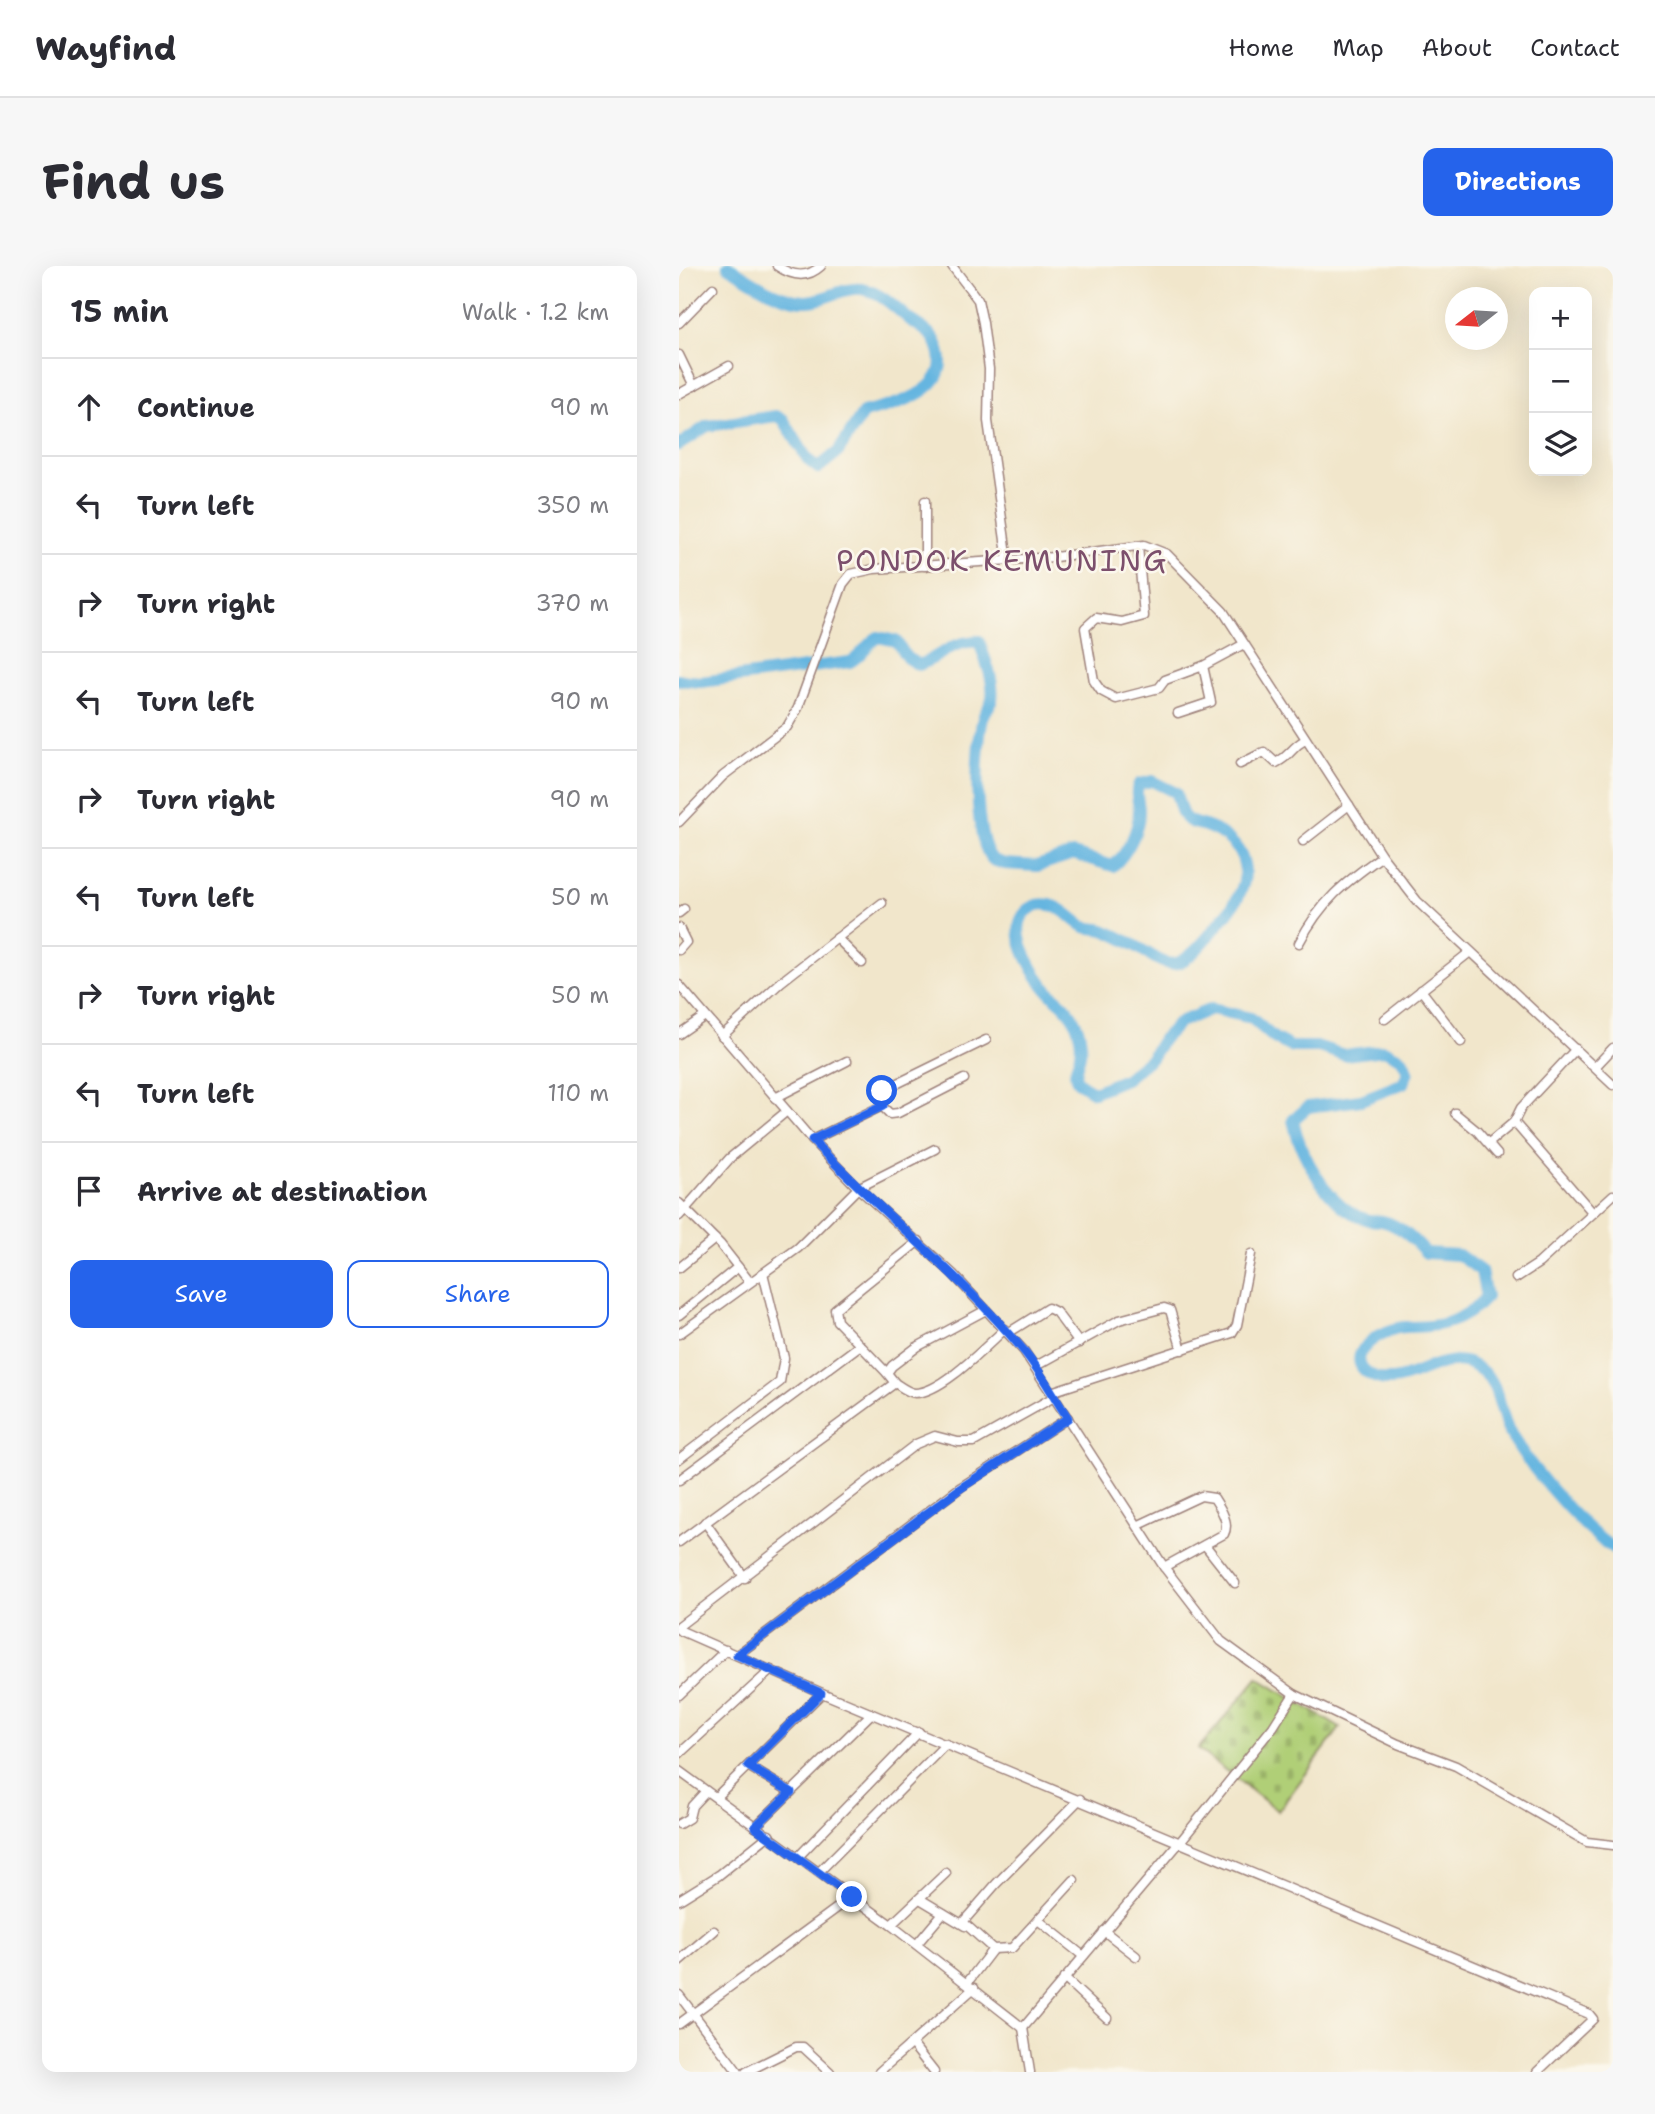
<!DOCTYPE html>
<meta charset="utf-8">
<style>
body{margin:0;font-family:"Shantell Sans",sans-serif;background:#f7f7f7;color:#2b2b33}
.controls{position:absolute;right:21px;top:21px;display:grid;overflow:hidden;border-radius:14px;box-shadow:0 7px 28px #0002}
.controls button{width:63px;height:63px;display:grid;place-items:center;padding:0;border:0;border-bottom:2px solid #e1e1e2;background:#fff;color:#2b2b33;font:35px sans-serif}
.compass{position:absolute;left:766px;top:21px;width:63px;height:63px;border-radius:50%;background:#fff;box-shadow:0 7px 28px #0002;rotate:253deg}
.stop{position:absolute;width:21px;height:21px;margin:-16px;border:5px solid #2563eb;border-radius:50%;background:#fff}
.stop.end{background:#2563eb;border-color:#fff;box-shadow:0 2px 7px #0008}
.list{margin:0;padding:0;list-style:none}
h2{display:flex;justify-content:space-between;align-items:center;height:91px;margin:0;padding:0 28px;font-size:30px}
h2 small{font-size:23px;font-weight:400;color:#7c7c81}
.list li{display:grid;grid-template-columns:46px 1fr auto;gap:21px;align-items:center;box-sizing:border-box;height:98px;padding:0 28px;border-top:2px solid #e1e1e2}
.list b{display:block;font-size:26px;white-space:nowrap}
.list em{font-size:23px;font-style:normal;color:#7c7c81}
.actions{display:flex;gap:14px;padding:21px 28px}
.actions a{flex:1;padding:16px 0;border:2px solid #2563eb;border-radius:14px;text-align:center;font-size:24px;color:#2563eb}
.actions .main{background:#2563eb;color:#fff}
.icon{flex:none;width:38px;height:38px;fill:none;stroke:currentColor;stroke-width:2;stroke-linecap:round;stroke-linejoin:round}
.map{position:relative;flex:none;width:934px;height:1806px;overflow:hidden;border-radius:14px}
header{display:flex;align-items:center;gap:42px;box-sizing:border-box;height:98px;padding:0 35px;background:#fff;border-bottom:2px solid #e1e1e2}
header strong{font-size:33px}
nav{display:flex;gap:38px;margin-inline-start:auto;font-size:24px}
.intro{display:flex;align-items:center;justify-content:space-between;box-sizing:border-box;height:168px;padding:0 42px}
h1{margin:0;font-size:49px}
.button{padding:18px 32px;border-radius:14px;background:#2563eb;color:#fff;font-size:24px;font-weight:700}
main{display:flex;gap:42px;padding:0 42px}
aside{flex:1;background:#fff;border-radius:14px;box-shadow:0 7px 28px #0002}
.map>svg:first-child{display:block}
.cemetery{fill:url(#cemetery-stones);stroke:#7d7751;stroke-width:2}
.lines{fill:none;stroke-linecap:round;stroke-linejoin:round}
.river{stroke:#65b5e0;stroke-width:12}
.minor-casing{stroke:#9e827b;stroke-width:11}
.minor{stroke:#fff;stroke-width:8}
.route{stroke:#2563eb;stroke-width:9}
.labels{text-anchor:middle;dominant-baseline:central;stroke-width:5;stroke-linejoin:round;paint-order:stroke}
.quarter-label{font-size:30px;letter-spacing:2px;fill:#7c4f6c;stroke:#fbf7ec}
</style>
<header>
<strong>Wayfind</strong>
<nav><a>Home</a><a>Map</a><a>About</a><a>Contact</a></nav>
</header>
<div class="intro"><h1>Find us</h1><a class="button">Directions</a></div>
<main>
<aside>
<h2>15 min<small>Walk · 1.2 km</small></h2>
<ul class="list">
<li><svg class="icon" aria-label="ahead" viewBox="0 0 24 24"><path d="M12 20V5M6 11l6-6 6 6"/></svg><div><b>Continue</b></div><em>90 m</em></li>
<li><svg class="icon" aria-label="left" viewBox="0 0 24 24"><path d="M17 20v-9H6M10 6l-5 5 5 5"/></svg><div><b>Turn left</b></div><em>350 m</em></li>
<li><svg class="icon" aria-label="right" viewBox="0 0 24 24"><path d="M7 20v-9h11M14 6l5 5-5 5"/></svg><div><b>Turn right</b></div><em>370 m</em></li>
<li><svg class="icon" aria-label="left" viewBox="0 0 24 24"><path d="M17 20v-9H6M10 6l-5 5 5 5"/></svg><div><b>Turn left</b></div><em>90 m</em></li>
<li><svg class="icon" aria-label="right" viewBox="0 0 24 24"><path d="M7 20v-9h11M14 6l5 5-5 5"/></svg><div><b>Turn right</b></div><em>90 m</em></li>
<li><svg class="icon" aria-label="left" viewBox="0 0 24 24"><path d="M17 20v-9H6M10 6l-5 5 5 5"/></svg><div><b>Turn left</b></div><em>50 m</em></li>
<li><svg class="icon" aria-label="right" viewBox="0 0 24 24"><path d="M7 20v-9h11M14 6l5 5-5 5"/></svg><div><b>Turn right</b></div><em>50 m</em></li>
<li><svg class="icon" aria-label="left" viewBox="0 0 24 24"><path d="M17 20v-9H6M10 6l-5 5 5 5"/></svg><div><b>Turn left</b></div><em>110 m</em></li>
<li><svg class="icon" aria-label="arrive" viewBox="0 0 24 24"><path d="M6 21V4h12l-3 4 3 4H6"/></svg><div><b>Arrive at destination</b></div></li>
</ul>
<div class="actions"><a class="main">Save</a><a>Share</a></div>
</aside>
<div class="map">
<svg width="934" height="1806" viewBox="0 0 934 1806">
<defs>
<pattern id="cemetery-stones" width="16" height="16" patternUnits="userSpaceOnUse" patternTransform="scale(1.75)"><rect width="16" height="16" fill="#b0cf77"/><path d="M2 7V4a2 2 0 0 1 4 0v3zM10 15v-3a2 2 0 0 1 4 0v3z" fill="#99b167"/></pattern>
</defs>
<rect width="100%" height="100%" fill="#fbf7ec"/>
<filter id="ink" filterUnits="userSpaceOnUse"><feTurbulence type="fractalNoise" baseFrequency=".0143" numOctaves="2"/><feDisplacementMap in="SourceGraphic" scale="14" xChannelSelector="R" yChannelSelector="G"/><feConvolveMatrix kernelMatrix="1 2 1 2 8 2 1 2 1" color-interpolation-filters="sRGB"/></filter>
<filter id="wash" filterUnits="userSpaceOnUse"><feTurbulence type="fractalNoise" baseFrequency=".00686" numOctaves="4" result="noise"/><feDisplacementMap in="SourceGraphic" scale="28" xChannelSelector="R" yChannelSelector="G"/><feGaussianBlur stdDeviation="1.57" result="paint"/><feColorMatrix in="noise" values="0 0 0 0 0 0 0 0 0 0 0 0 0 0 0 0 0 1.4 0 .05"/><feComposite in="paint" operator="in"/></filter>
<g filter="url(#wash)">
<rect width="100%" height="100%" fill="#f1e6cb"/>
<path class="cemetery" d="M579,1412L661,1462L599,1545L519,1483Z"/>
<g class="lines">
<g class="river">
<path d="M0,179L28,160L97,150L104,153L129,194L139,202L159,186L184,147C219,138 281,124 256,74C252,66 238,59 231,54C218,43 201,26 183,23C167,21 151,31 136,34C107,40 72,15 49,0"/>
<path d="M0,414L22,416L171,396C182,391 188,377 199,371L217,375L228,392L240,399C264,390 270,376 300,375C305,392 316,414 313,433C312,439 306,445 304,452C297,480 293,573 314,594L326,598L358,600L394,588L434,600C449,587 460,564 460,545C460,535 455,527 460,518L473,515L497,527C499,534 501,546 506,552C511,557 520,558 526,560C544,566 561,579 565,598C570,619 555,640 542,655C485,728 492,691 427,665C421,662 413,663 406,661C394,655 386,642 371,639C361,637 354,639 347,646C326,666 360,719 378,733C394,745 405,768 401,788C400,796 393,807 398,814C401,819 410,823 415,826L446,813L472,792L484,773L501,756L532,743L572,752L595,772L612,781H640L665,789L705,784L723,793L729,805L725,817L682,834L629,841L614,854C621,889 650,942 687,953C692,955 698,954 703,955C721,959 735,974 747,987L780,989L802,1005L807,1031C783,1058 760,1061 726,1061C704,1062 659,1090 692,1109C730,1132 770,1065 811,1113C818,1121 823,1150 829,1163C846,1196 902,1262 934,1282"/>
</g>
</g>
</g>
<g filter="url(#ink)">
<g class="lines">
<g class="minor-casing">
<g id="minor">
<path d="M98,0C113,10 128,13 142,0"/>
<path d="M273,0L299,34L304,57L310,103L309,155L329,295"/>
<path d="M0,57L34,22"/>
<path d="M0,89L15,120"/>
<path d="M0,128L50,100"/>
<path d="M246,235V300"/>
<path d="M459,280L465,350L443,356L417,352L406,362L415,415L422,425L437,433L480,422L486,414L524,400L565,378"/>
<path d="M499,447L532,436L524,400"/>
<path d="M561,498L585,486L597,497C614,488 611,482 626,474"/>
<path d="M0,556L44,510L108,461L119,442L164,318L172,308L195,303L376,291L465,279L488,288L544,345L703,590L738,635L934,819"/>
<path d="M624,575L670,539"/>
<path d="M0,647L5,643"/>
<path d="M0,662L7,676L0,684"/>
<path d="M158,672L183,697"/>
<path d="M620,677C642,635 665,617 703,590"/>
<path d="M0,719L133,874L179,922L274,1008L345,1085L485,1301L542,1375L615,1428L719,1478L777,1500L908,1576L934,1579"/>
<path d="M742,724L782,776"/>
<path d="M706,753L791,686"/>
<path d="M0,768L26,750"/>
<path d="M43,770L102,716L203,637"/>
<path d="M917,800L934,782"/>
<path d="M285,813L219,847L211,848L203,840L201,829L203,825L307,774"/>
<path d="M96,832L168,795"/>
<path d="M776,847L798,865L818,888"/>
<path d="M835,856L914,947"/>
<path d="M133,874L203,840"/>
<path d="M810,877L835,856L842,842L897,783"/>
<path d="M0,937L41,978L70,1015"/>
<path d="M0,950L51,892L108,845"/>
<path d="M0,1002L36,973"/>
<path d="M837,1012L860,997L934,929"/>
<path d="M0,1049L59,1001"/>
<path d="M329,1067L369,1042L377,1046L400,1077"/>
<path d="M0,1068L119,982L179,922L256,883"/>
<path d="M357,1100L440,1054L485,1042L491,1044L503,1084"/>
<path d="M208,1107L158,1055L156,1043L240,975"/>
<path d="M216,1117C222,1121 230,1127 236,1127C263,1127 307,1080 326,1063"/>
<path d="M372,1126L553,1067L558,1059L572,988"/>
<path d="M0,1193L101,1116L105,1092L84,1007"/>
<path d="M0,1214L180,1080"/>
<path d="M26,1256L66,1312"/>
<path d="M460,1259L522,1230L535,1232C542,1243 551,1257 545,1268L485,1301"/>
<path d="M0,1276L216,1117L208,1107L213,1100L238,1081L307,1044"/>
<path d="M526,1279L556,1317"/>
<path d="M0,1360L237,1178L256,1170L279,1176H295L375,1131"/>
<path d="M0,1364L143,1427L910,1748L914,1753L858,1806"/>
<path d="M58,1389L282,1221L389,1152"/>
<path d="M0,1429L47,1384"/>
<path d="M0,1488L92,1404"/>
<path d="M69,1500L112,1526"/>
<path d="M0,1505L212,1659L344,1762L501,1576L594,1461L615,1428"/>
<path d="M37,1531L143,1427"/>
<path d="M0,1558L10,1552L13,1540L27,1525"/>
<path d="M76,1561L192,1448"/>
<path d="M119,1591L240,1466"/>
<path d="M140,1606L267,1478"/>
<path d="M395,1614L333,1682L314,1683L284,1656L317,1618L401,1533"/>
<path d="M241,1633L286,1660"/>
<path d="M0,1634L40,1609L90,1569"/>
<path d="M359,1654L403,1689"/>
<path d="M212,1659L267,1607"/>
<path d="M425,1665L457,1690"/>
<path d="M238,1678L264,1647"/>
<path d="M0,1695L35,1665"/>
<path d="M385,1712L428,1752"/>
<path d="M288,1717L314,1683"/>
<path d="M0,1729L59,1806"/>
<path d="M0,1758L173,1631"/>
<path d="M344,1762L351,1806"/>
<path d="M233,1778L255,1806"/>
<path d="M67,1806L117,1781H124L151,1806"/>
<path d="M200,1806L295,1722"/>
</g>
</g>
<use href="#minor" class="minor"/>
</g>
</g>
<g class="lines" filter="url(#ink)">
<path class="route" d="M173,1631L76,1561L112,1526L69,1500L142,1427L58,1389L282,1222L389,1152C374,1130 362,1105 345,1085C281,1008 202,947 133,874L204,840L201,829L203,825"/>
</g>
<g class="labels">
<g class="quarter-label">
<text x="323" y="294">PONDOK KEMUNING</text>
</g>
</g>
</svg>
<div class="controls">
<button>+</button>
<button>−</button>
<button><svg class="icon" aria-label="layers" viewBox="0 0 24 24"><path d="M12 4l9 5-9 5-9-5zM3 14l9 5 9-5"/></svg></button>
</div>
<svg class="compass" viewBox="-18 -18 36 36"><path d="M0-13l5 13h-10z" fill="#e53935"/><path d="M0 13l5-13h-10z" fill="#7c7c81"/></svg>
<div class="stop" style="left:203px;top:825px"></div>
<div class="stop end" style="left:173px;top:1631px"></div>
</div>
</main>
